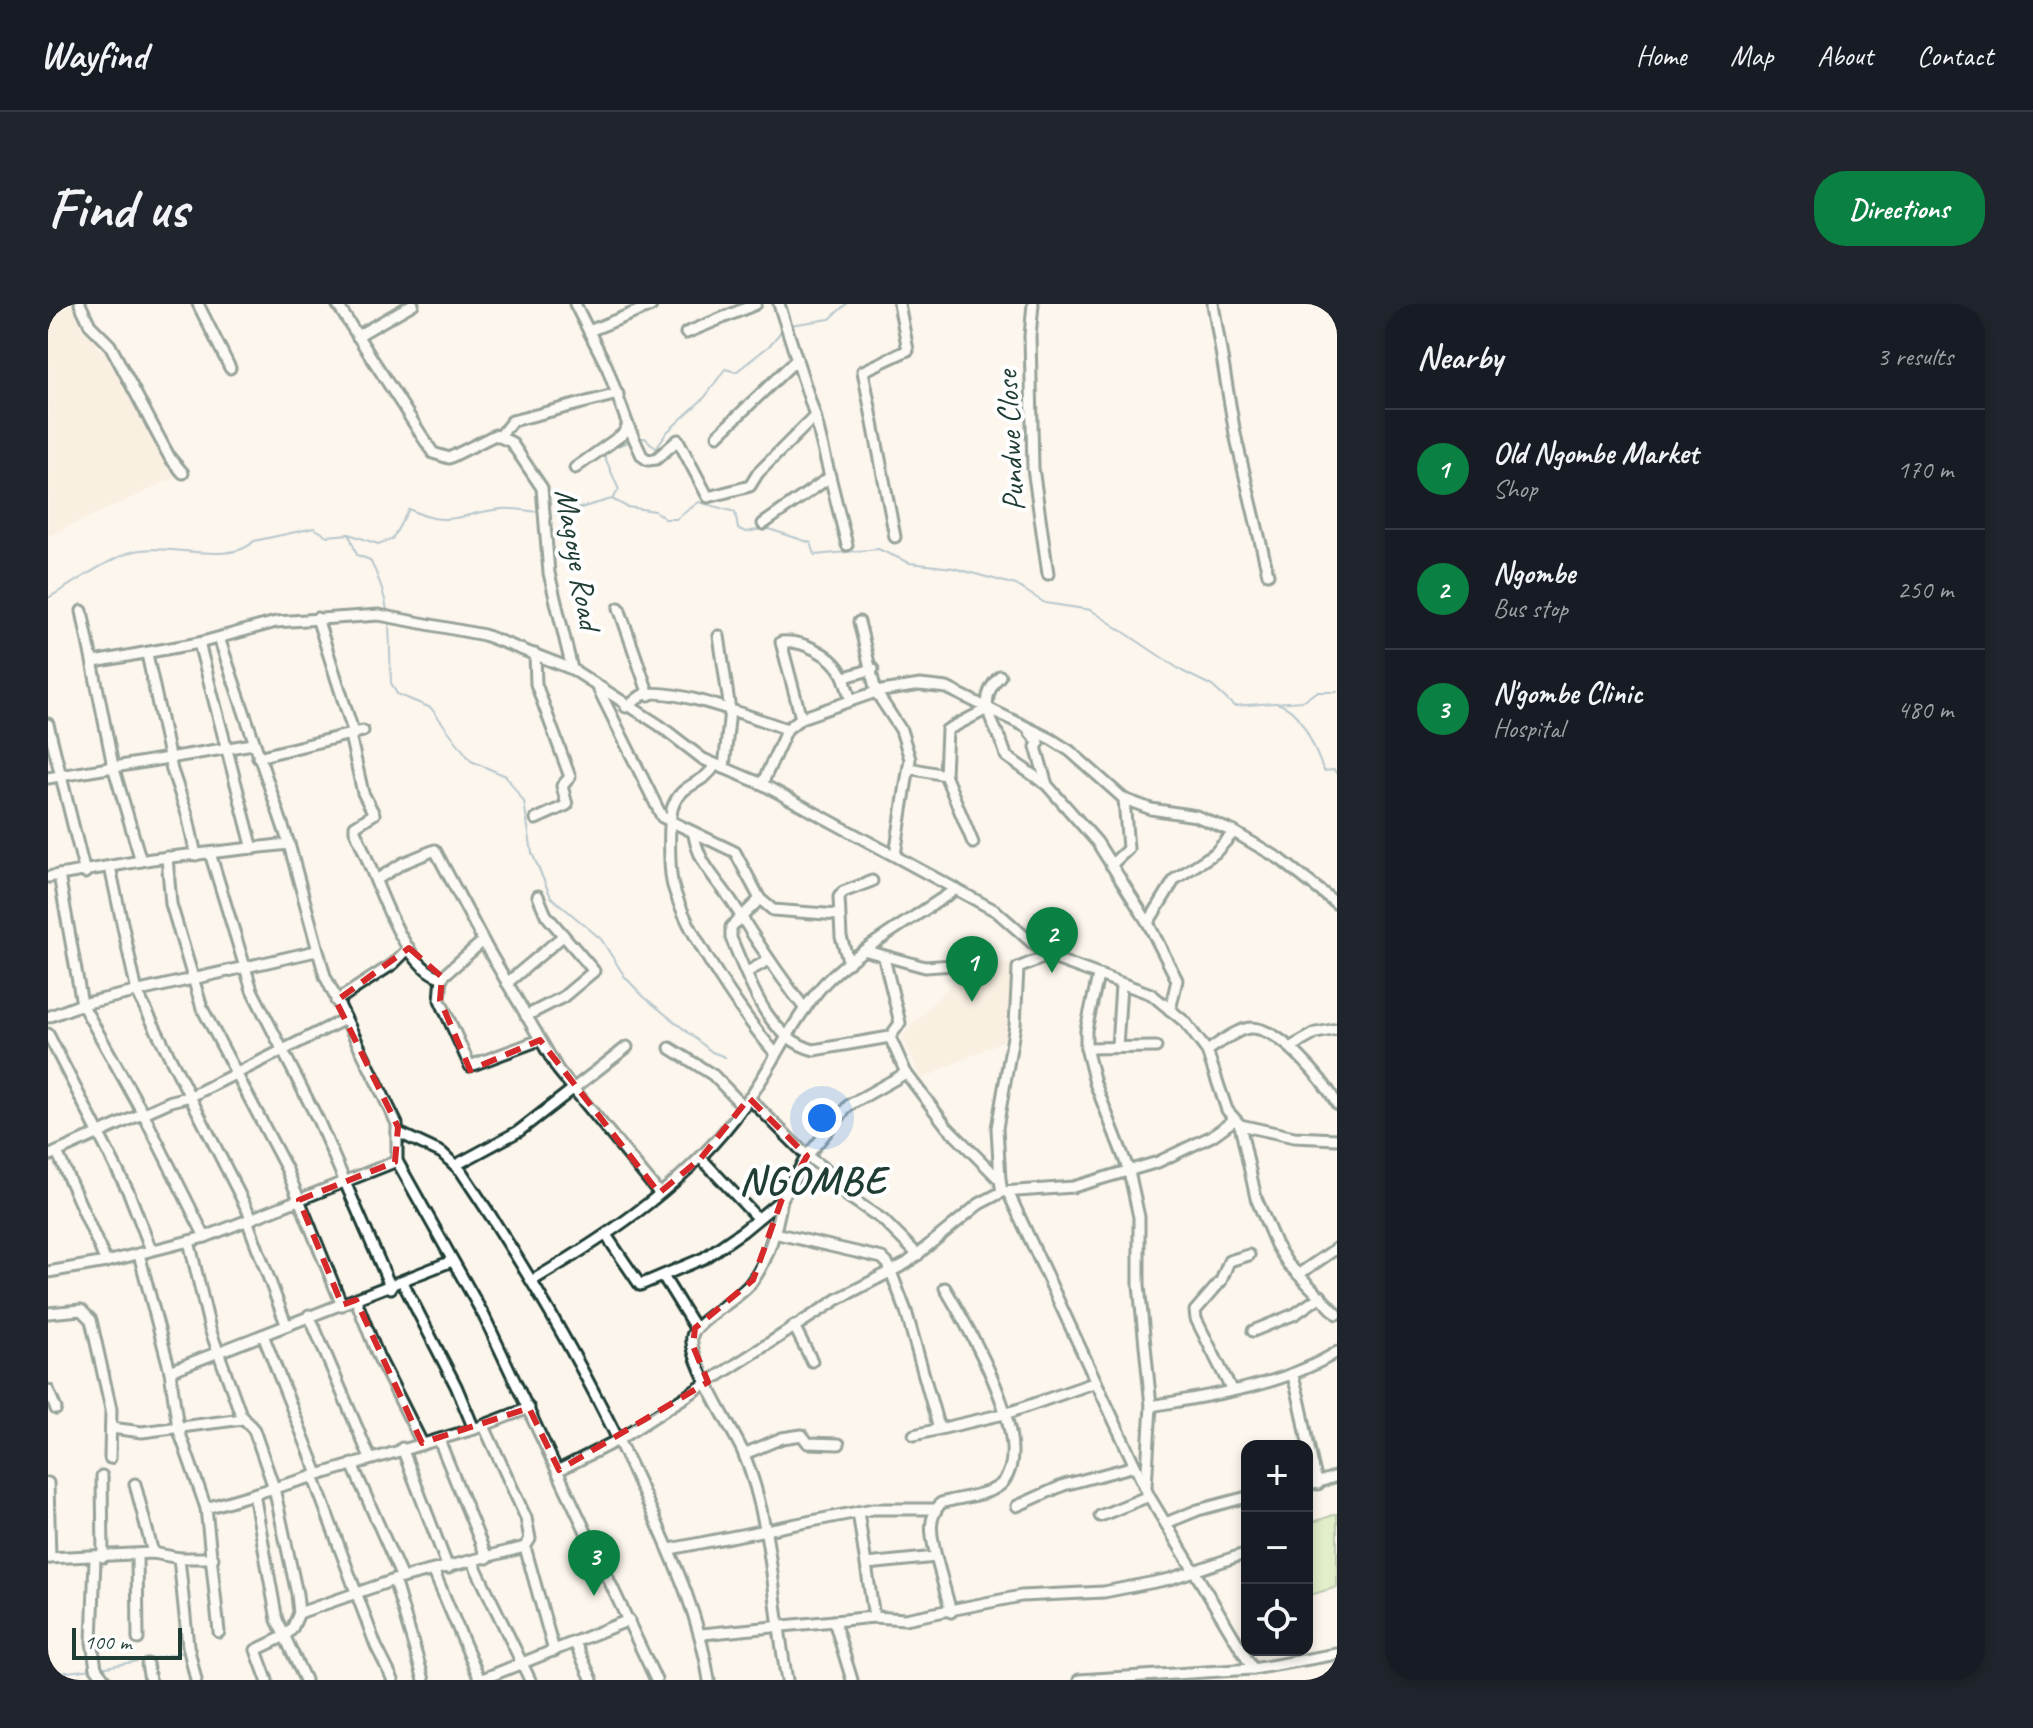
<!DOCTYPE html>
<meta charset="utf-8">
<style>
body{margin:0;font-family:Caveat,sans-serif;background:#20242c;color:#f1f3f6}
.controls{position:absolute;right:24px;bottom:24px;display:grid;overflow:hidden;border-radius:16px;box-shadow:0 4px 12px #0003}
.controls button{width:72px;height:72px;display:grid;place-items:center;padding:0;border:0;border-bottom:2px solid #363941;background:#171b24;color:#f1f3f6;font:40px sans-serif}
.scale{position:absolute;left:24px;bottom:20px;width:110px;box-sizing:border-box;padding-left:8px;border:4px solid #1f3d34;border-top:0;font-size:22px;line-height:28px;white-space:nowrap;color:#1f3d34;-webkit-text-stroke:6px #fff;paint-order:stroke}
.you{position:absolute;left:774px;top:814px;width:28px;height:28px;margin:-20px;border:6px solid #fff;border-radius:50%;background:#1a73e8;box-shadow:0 0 0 12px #1a73e833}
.badge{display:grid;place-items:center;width:52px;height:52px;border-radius:50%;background:#0b8043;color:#fff;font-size:26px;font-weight:700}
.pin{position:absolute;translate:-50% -66px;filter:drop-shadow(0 2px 4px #0008)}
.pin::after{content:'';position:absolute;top:42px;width:28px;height:24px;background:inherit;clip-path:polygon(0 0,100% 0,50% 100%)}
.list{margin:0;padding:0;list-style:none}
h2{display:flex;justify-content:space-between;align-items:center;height:104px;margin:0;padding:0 32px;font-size:34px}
h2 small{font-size:26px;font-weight:400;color:#9ea1a6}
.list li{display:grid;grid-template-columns:52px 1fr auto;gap:24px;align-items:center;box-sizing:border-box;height:120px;padding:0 32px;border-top:2px solid #363941}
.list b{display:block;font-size:30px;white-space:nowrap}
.list p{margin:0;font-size:26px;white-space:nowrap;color:#9ea1a6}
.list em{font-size:26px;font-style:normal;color:#9ea1a6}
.icon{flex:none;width:44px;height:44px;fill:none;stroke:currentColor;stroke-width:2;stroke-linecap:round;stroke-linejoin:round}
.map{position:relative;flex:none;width:1289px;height:1376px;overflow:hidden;border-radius:32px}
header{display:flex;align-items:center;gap:48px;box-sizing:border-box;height:112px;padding:0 40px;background:#171b24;border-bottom:2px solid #363941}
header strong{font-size:38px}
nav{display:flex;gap:44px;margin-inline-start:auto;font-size:28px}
.intro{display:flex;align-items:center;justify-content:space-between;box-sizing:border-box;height:192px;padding:0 48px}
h1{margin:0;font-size:56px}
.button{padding:20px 36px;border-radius:32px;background:#0b8043;color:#fff;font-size:28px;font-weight:700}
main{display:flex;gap:48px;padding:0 48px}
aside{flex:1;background:#171b24;border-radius:32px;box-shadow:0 4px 12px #0003}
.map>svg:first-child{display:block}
.built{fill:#f9e8d6}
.green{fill:#c4e59d;stroke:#729168;stroke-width:2}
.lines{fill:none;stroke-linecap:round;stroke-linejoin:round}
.stream{stroke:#678fa6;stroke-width:2}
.street-casing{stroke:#1f3d34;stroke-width:15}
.street{stroke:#fff;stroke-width:9}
.marked{fill:none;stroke:#d62828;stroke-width:6;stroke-dasharray:16 10;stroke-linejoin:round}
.labels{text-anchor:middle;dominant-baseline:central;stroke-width:8;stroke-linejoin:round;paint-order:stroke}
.street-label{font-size:32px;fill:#1f3d34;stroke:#fff}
.district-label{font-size:40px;font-weight:bold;letter-spacing:2px;fill:#1f3d34;stroke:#fff}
</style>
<header>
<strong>Wayfind</strong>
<nav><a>Home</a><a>Map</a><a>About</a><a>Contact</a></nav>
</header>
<div class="intro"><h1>Find us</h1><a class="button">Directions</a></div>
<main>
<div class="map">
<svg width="1289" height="1376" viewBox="0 0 1289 1376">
<rect width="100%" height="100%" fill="#fcf5ec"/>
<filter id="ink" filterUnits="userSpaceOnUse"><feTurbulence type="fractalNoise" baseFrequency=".0125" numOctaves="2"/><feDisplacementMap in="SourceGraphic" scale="16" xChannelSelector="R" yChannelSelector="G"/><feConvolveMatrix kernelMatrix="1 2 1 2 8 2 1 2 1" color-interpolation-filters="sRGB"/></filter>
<g filter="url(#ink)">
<g class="built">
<path d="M0,0H30L51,46L59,44L131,172L0,232Z"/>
<path d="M965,659L958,735L874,775L854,732L918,665Z"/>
</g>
<path class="green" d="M1289,1210V1283L1259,1292V1220Z"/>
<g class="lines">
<g class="stream">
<path d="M742,21L782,15L798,0"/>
<path d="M591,134H597L608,144L619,128L657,93L677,65L688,68L721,42L736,24"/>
<path d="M563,144L584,137"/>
<path d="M558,147L556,151L571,186L564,195"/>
<path d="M507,211L564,195L579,203L607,207L617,215H628L651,198L687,208L690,225L699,228L718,224L763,239L767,251L830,245L862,259L905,264L968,281L997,299L1043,306L1134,367L1164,382L1186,402L1254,397L1269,388H1289"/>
<path d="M301,230L309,251L322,256C331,273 337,292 340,311"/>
<path d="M0,294C21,282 65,252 87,247C120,239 183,262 206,237L266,224L279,232L301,230L330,240L344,235L361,205C400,226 415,208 454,205C466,204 480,207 492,208"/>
<path d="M341,317L343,379L349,390L383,404L423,457L458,472L476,498L484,549L503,593L553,635L577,673L596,693L664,748L677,753"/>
<path d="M1229,399C1256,407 1265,443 1276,467L1286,466L1289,470"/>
<path d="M53,1364L137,1348"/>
<path d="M0,1370L46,1365"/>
</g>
<g class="street-casing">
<g id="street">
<path d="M32,0L42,21L62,41L122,154L135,169"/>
<path d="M150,0L182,64"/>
<path d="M289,0L385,149L401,154L447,131L463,138L494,184L501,269L524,365"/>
<path d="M731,0L767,112L799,241"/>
<path d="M985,0L982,32L985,164L1000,270"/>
<path d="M1165,0L1187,130L1220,270"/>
<path d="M541,27L603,2"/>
<path d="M638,29L708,0"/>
<path d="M309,32L365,0"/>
<path d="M580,121L594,152L600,156L608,155L630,136L660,193L702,182L710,169L767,112"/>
<path d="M670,131L749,55"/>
<path d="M452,132L464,117L570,90"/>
<path d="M527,164L575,130L580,121L559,63L527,0"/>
<path d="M715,220L782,173"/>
<path d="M847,233L815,67L860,46L851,0"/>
<path d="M571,304L601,391"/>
<path d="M34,307L65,462L93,557"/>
<path d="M269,314L306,430"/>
<path d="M811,318L828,388L853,426L862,455L847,551"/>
<path d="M671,332L682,406L676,464"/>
<path d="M171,334L241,540L277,672L349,820V857L436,1012L608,1376"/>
<path d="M151,339L205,545"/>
<path d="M99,350L124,466L139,510L148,551"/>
<path d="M487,350L488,380L522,473L514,482L519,501L488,515"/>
<path d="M46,358L151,339L228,318L331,311L436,331L524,365L611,421L655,455L714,480L948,607L999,652L1103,690L1137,718L1159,747L1179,806L1192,821L1208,894L1228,941L1240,960L1289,1010"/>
<path d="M952,372C923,401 952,424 958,452L999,481L1049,538L1100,619"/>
<path d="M797,373L825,365"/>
<path d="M551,386L614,513L687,548L712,595L725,606L791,611"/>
<path d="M578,403C584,400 588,395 593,392C617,379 711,416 739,425"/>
<path d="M753,414L733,338C754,336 784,350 794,370C798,377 799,387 803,395"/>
<path d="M0,420L37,569"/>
<path d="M981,427L991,439L988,443L999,481"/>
<path d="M302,431L315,489L326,510L307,522V527C324,560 354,667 394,673L435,637"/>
<path d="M210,453L315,427"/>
<path d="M667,461C656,481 634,478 625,502C620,517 621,567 625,582C639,630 695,712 728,750"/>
<path d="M861,464L897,471L925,539"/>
<path d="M897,471L899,426L941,404"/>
<path d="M0,474L205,440"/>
<path d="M714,480L739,425L753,414L828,388L872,381L899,384L1003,435L1022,447L1076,495L1103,505L1148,512L1186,528L1232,555L1289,600"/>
<path d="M646,531C651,561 670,576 686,601C708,637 731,671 757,705"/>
<path d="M162,549L204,686L270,816L343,984"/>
<path d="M119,553L123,600L154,704L239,866L294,1001"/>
<path d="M1063,561L1080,545L1076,495"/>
<path d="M62,563L89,688L204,915"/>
<path d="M11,571L34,700L96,811L157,933"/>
<path d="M0,573L104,555L241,540"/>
<path d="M328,576L355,559L387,546L439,644L510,766L611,889"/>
<path d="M712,595L683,623V634C701,674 717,733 766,746L842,733"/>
<path d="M819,647L877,663L905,661"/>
<path d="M836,654L852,719L842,733L858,769"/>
<path d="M801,659L793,633L791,593L795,588L824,577"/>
<path d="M699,668L719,657"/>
<path d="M1050,672L1038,726V744L1047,779L1081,867L1091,913V981L1103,1102L1098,1182"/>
<path d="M394,673L392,696L422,762L492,736"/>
<path d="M459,679L515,632"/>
<path d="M288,697L345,660L361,644"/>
<path d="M1122,706L1129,676L1100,619L1127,575L1167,549L1186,528"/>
<path d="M478,712L515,693L546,667L498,611L490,592"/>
<path d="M0,713L34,700L268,647"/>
<path d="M0,730L81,889L103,946"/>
<path d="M1245,742L1268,729L1289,725"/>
<path d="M1069,743L1073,681"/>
<path d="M622,744L665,771L696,803"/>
<path d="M1038,744L1108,743"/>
<path d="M1159,747C1170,740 1190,724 1203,724C1233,724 1276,777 1289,800"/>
<path d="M701,794L759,852L778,866L798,891L835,916L870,951"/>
<path d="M1192,821L1246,833L1289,835"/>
<path d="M349,828L394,849L413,867C483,970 543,1075 595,1188C623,1251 651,1308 661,1376"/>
<path d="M9,848L58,958"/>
<path d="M0,852L123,797L143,792L297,715"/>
<path d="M653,854L709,914"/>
<path d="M408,861L471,827L579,743"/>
<path d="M952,876L949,824L967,721L970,664L999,652"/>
<path d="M960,888L1101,1192L1205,1365"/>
<path d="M734,895C729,923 721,957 702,980C691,995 646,1018 644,1032C640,1055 684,1124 695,1148C725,1219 725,1302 739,1376"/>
<path d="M199,916L238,1020"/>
<path d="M726,929L834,954L840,960L858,1007L891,1125"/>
<path d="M558,931L592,981L656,954L695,927L734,895L759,852L801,801L858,769L899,823L952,876L954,888"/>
<path d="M141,937L162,1025L193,1111L206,1126L226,1184L249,1290L251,1309L244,1325L237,1332L208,1346L219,1376"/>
<path d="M91,950L122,1067L130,1124L158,1204L171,1328"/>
<path d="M0,968L58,958L157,933L349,857"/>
<path d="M1251,970L1289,944"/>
<path d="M615,972L647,1024"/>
<path d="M485,976C562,931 642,877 695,803C724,764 743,718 775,681C804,649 871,611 908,585"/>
<path d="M355,979L408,1082L426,1125"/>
<path d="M308,996L330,1052L374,1139"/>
<path d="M0,1009L33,1006L43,1016L63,1105L62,1154"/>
<path d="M261,1011L322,1154"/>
<path d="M746,1022L764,1057"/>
<path d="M1205,1027L1247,1010L1273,992"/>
<path d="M215,1031L270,1170"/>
<path d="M122,1067L404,957"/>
<path d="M1244,1070C1257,1106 1258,1144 1270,1180"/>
<path d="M1183,1085L1148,1015L1147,1007L1173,977L1181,957L1201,951"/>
<path d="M0,1086L8,1105"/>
<path d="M1103,1102C1165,1091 1235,1082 1289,1048"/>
<path d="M63,1124L94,1128L195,1115"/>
<path d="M866,1131L960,1109L1048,1078"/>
<path d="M391,1136L439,1254"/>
<path d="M354,1144L400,1264"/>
<path d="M696,1150L734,1134L754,1131L760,1139L791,1140"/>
<path d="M304,1160L354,1274"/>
<path d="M511,1166L570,1136L790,995L859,959L931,900L954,888L1025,883L1110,858L1164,832L1186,816"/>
<path d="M54,1172L55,1253"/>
<path d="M265,1172L328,1342L345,1376"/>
<path d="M0,1179L2,1254"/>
<path d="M87,1180L105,1249"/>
<path d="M1259,1182L1289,1172"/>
<path d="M206,1190L229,1316L257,1376"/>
<path d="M969,1202L1016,1181L1087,1162"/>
<path d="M158,1204L426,1125L481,1104"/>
<path d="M810,1208L826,1313"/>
<path d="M1052,1212L1101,1192"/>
<path d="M1118,1219L1150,1206L1199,1193"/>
<path d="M477,1243L506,1347"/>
<path d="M622,1245L825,1205H888"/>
<path d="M89,1251L90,1335"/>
<path d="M888,1253C884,1233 878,1216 893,1199C911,1193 945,1192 956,1177C987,1136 920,1023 897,984"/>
<path d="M0,1254L105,1249L131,1254H165"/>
<path d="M47,1254L44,1338L48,1364L57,1376"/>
<path d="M131,1254L140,1342L148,1376"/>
<path d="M425,1258L482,1376"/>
<path d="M819,1260L888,1253L903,1308"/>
<path d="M386,1268L432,1376"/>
<path d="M251,1309L346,1276"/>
<path d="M786,1317L804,1376"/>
<path d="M654,1330L826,1313L857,1315L973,1292L1056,1288L1122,1275L1199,1249"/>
<path d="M527,1339L544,1376"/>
<path d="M99,1360L102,1376"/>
<path d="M376,1376L346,1276L477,1243L482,1235L478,1214L436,1122"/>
<path d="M432,1376L581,1316"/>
<path d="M1031,1376L1205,1365L1289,1350"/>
</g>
</g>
<use href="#street" class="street"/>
</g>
</g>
<path d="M0 0H1289V1376H0ZM361,644L394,673L392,696L422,766L492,736L611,889L653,854L701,794L759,852L734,895L705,976L647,1024L645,1042L660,1078L511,1166L481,1104L374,1139L308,996L294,1001L251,896L347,858L350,823L288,697Z" fill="#fcf5ec" fill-opacity=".55" fill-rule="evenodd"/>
<path class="marked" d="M361,644L394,673L392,696L422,766L492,736L611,889L653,854L701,794L759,852L734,895L705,976L647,1024L645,1042L660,1078L511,1166L481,1104L374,1139L308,996L294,1001L251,896L347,858L350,823L288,697Z"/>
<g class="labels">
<g class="street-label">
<text transform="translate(962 137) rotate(-93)">Pundwe Close</text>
<text transform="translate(530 255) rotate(80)">Magoye Road</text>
</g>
<g class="district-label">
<text x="765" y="876">NGOMBE</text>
</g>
</g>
</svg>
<div class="controls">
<button>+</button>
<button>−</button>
<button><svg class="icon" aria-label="locate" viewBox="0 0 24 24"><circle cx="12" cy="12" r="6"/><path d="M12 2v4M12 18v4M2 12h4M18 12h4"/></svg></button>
</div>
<div class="scale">100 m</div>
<div class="you"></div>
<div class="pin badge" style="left:924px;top:698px">1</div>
<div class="pin badge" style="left:1004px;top:669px">2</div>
<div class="pin badge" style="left:546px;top:1292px">3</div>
</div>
<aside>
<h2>Nearby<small>3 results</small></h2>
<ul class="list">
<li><span class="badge">1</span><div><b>Old Ngombe Market</b><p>Shop</p></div><em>170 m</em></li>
<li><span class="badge">2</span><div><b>Ngombe</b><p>Bus stop</p></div><em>250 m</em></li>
<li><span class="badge">3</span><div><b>N'gombe Clinic</b><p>Hospital</p></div><em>480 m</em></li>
</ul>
</aside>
</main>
